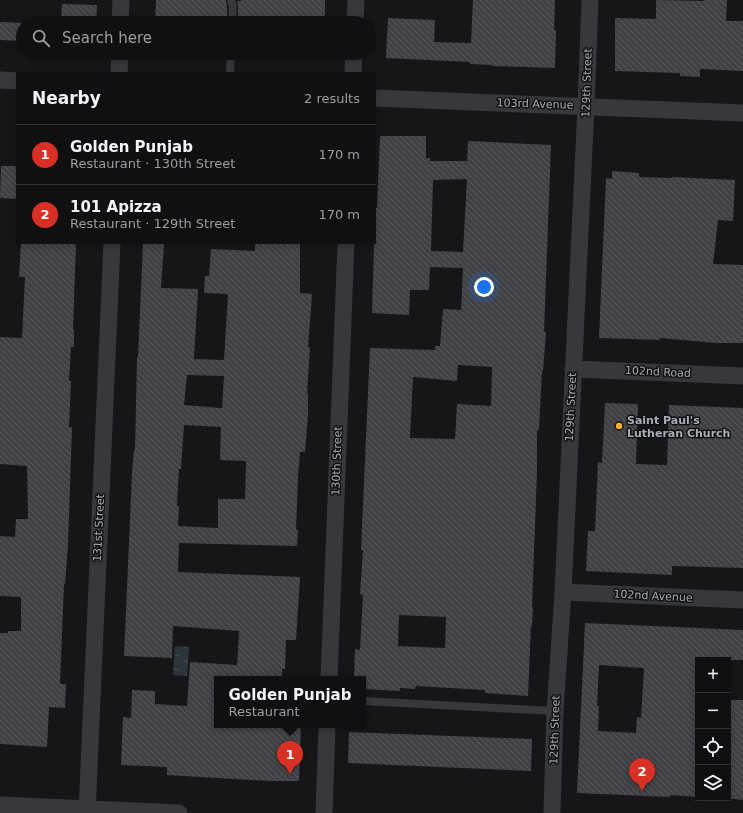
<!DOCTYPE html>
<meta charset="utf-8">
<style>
body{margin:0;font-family:"DejaVu Sans",sans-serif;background:#1e1e20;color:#f1f3f6}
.controls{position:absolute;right:12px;bottom:12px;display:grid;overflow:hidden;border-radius:0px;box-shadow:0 2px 6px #0003}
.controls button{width:36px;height:36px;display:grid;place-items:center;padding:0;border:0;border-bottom:1px solid #303032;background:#101012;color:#f1f3f6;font:20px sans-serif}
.you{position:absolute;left:484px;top:287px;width:14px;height:14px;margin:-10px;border:3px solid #fff;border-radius:50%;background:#1a73e8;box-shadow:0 0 0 6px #1a73e833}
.badge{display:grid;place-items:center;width:26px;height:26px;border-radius:50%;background:#d93025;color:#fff;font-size:13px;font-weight:700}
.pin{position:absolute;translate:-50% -33px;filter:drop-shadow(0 1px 2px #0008)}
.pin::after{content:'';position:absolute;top:21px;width:14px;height:12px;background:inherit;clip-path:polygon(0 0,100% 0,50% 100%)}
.popup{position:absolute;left:214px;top:676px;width:152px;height:52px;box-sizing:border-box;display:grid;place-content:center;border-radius:0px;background:#101012;filter:drop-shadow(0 1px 3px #0005);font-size:13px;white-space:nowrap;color:#9c9d9f}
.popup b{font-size:15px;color:#f1f3f6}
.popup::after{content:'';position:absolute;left:50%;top:100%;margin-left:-8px;border:8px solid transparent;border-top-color:#101012}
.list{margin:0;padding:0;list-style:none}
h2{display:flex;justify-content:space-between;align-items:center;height:52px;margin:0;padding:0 16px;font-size:17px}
h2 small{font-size:13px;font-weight:400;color:#9c9d9f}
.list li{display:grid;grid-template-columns:26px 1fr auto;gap:12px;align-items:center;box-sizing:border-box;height:60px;padding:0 16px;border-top:1px solid #303032}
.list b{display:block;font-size:15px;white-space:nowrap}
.list p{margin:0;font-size:13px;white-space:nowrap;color:#9c9d9f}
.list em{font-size:13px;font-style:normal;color:#9c9d9f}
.icon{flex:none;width:22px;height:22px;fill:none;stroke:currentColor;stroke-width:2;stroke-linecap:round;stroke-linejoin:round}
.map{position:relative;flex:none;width:743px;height:813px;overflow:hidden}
.search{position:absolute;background:#101012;box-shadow:0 2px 6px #0003;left:16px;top:16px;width:360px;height:44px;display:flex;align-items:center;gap:10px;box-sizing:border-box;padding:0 14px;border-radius:22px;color:#9c9d9f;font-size:15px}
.panel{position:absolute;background:#101012;box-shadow:0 2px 6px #0003;left:16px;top:72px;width:360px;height:172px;border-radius:0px}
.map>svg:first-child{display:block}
.water{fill:url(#water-ripples)}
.building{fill:url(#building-back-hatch);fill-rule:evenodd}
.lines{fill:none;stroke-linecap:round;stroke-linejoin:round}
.service{stroke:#37383d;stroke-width:8}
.minor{stroke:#37383d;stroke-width:17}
.poi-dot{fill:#f2b134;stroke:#111113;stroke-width:1.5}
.labels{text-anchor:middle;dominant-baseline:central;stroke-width:3;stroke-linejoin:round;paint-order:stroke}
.street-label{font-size:11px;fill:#a8adb8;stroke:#111113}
.poi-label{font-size:11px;font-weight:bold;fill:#a8adb8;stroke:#111113;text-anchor:start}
</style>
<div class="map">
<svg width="743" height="813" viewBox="0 0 743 813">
<defs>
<pattern id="water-ripples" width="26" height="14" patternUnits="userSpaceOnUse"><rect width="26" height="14" fill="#2c353c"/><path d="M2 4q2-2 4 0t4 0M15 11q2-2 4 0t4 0" fill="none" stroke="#485056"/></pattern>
<pattern id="building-back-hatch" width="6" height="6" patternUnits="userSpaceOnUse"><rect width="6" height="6" fill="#404145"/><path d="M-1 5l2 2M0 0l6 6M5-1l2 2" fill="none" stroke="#595a5e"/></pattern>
</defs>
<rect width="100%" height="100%" fill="#161618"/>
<path class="water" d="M175,646L189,647L187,676L173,675Z"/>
<g class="building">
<path d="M156,0H226L227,7V20H225V23H155Z"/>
<path d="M241,0H325V23H271L238,21V6L237,1H241Z"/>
<path d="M473,0H555L554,30H556L555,68L492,66V65L470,64V62L386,58L388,18L435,20L434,42L471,43Z"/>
<path d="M656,0L704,1V0H727L726,21H743V71L700,69V77L680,76V73L615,71V18L656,19Z"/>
<path d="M62,4L97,5L96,23H61Z"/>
<path d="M0,22L23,23V41L0,40Z"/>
<path d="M380,136H426V158H430V161H467L468,141L551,145L544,332H546L543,371H542L539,430H537V471L532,607H533L532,626H531L528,696L485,693V690L416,686L415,689L400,688V691L363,689V679H354L355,649L360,650L363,595L360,594L363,550H361L370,348L435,350V346H440L443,309L461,310L463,268L430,267L429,290H410L409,315L372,313L375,208H377ZM467,179L463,252L431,251L433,180ZM458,365L492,367L491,406L457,404L455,439L410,438L413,377L457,381ZM399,615L446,617L445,648L398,646Z"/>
<path d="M1,166H17V199L0,198Z"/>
<path d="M612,171L639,173V177L672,178V177L735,180L733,221L718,220L713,264L743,265V343H716L660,338V340L599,338L606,178L612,179Z"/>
<path d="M21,243H76L73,330H74V347H71L69,381H71L69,427H72L68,545L65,584H64L60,684H66L65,708L49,707L47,747L0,744V633H8V631H21V597L0,596V536L15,537L16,519H28L27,466L0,464V337L22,338L25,277H19Z"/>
<path d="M143,243L164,244L161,288L198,289L194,359L224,360L228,294L204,293L205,276H209L211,249L255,251V243H300V293L312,294L308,347H310L307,393H308V415L305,452H300L298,478L296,530H298L297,546L179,543L178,572L300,577L296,640H286L285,669H282V679H217V725H301L299,781H271L167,775V767L121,765L123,717L131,718L132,690L155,691V704L187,706L190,662L237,665L239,631L173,626L172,658L124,656L132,473L134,449H135L137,357H138ZM187,375L224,376L222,408L184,405ZM184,425L221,427L220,460L246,461L245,499H218V528L178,526L179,506H177L179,469H181Z"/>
<path d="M605,403L638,404L636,464L667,465L669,405L743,408V568L672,566V575L586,571L588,531H595L598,462L602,463Z"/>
<path d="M585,623L743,630V660H698V797L670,795V797L577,793ZM599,665L644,668L641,718L637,717L636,733L598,731L599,706H597Z"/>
<path d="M730,700H743V800L725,798H728V733Z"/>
<path d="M349,732L532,739L531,771L348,763Z"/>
</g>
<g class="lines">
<g class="service">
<path d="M231,0L233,6L232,23"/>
<path d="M230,73L231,53"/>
<path d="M363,701L555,711"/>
</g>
<g class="minor">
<path d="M120,23L121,0"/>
<path d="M355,23L356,0"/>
<path d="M119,73L120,53"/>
<path d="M353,73L354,53"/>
<path d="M0,80L17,81"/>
<path d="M375,98L743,113"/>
<path d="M573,369L743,376"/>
<path d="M563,592L743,600"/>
<path d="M329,679L346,243"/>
<path d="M0,805L179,813"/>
<path d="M87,813L112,243"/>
<path d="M324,813L327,725"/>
<path d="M552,813L555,711L563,592L586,106L590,0"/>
</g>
</g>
<circle class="poi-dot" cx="619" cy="426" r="4"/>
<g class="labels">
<g class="street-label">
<text transform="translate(587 83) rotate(-88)">129th Street</text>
<text transform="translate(535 104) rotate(2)">103rd Avenue</text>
<text transform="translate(658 372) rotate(3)">102nd Road</text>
<text transform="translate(571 407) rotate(-87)">129th Street</text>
<text transform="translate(337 461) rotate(-88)">130th Street</text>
<text transform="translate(99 528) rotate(-87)">131st Street</text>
<text transform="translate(653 596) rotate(3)">102nd Avenue</text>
<text transform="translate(555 730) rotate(-88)">129th Street</text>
</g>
<g class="poi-label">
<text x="627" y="420">Saint Paul's<tspan x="627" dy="13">Lutheran Church</tspan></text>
</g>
</g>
</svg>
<div class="controls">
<button>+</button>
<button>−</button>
<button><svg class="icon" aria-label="locate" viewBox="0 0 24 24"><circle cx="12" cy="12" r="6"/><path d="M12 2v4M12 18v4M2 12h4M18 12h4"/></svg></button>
<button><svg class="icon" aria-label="layers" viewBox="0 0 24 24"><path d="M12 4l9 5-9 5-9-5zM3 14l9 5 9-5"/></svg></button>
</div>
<div class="you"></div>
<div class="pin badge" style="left:290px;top:774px">1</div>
<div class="popup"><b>Golden Punjab</b>Restaurant</div>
<div class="pin badge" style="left:642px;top:791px">2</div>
<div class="search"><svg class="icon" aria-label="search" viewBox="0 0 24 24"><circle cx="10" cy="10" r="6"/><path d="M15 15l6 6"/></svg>Search here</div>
<section class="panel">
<h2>Nearby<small>2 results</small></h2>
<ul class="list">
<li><span class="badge">1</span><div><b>Golden Punjab</b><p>Restaurant · 130th Street</p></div><em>170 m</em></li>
<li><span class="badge">2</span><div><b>101 Apizza</b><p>Restaurant · 129th Street</p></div><em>170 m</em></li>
</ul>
</section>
</div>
